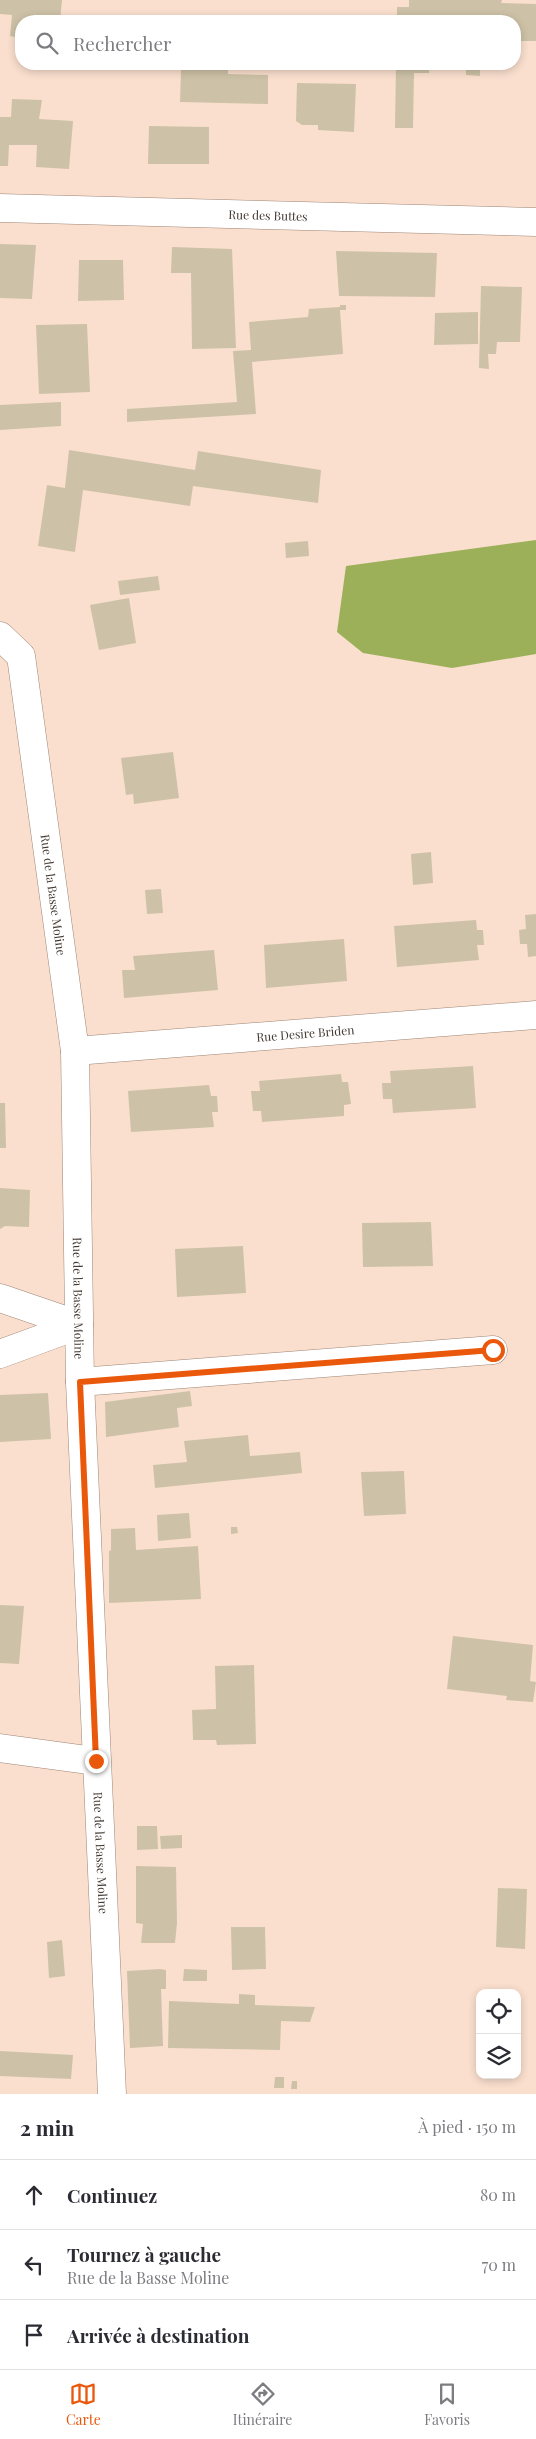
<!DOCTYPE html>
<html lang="fr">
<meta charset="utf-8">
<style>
body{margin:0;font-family:"Playfair Display",serif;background:#f2f2f3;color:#2b2b33}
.controls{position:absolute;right:15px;bottom:15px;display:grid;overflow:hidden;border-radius:10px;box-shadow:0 2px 8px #0003}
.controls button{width:45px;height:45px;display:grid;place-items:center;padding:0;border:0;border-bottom:1px solid #e1e1e2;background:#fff;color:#2b2b33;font:25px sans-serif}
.stop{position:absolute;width:15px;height:15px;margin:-11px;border:4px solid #ea580c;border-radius:50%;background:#fff}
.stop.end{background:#ea580c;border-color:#fff;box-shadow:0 1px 5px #0008}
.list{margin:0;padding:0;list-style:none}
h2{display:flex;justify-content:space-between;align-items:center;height:65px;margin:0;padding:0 20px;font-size:21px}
h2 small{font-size:16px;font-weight:400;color:#7c7c81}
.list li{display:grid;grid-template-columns:32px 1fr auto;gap:15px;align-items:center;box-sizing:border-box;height:70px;padding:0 20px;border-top:1px solid #e1e1e2}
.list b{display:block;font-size:19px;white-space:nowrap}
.list p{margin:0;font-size:16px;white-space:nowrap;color:#7c7c81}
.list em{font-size:16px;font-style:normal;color:#7c7c81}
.icon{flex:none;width:28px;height:28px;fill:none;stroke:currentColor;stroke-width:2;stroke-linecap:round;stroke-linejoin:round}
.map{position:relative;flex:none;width:536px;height:2094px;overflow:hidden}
.search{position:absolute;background:#fff;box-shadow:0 2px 8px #0003;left:15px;right:15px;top:15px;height:55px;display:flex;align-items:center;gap:12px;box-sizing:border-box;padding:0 18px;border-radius:20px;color:#7c7c81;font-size:19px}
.sheet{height:275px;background:#fff}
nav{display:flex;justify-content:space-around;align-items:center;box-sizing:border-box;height:70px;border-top:1px solid #e1e1e2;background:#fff;font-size:14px;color:#7c7c81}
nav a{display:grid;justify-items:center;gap:2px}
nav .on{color:#ea580c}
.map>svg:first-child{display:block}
.water{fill:#9cb059}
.building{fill:#cdc2a7}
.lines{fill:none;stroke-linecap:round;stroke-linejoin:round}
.minor-casing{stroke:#9e8575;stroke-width:29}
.minor{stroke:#fff;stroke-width:28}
.route{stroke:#ea580c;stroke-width:6}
.labels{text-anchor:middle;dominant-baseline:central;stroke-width:4;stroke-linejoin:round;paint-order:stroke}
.street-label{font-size:12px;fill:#423831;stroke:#fbf0e9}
</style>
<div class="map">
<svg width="536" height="2094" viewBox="0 0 536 2094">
<rect width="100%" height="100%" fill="#fadfce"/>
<path class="water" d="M536,540V654L452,668L363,653L337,632L346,566Z"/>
<g class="building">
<path d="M0,0H62L60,21H21V38L10,36L12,15L0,14Z"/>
<path d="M409,0H502L501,3L536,4V41H515V21H397V7H409Z"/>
<rect x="181" y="19" width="68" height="2"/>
<path d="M155,64H228V74L268,75V104L180,102L181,70L154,69Z"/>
<path d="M396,64H429V73H414L413,128H395Z"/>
<path d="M466,64H480V76L466,75Z"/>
<path d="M297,83L356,84L354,132L318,130V125H302L296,121Z"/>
<path d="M12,99L42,100L39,119L73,121L69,169L36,167L37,145H9L8,166H0V117H11Z"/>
<path d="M149,126L209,127V164H148Z"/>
<path d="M0,244L36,245L32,299L0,298Z"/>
<path d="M172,247L232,249L236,348L192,349L191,273H171Z"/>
<path d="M336,251L437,253L435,297L339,296Z"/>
<path d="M79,260H123L124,300L78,301Z"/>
<path d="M481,286L522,287L520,342H497L496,354H488L489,369L479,368Z"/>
<path d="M340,305H346V310H340L343,354L252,362L256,414L127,422V409L237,402L233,351L251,350L249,322L308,317L309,309L340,307Z"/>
<path d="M478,312V344L434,345L435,313Z"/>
<path d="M87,324L90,392L39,394L36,325Z"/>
<path d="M61,402V426L0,430V405Z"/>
<path d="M69,450L195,470L198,451L321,470L318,503L193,486L190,506L83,490L75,552L38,546L47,485L65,488Z"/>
<path d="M308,541L309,556L286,558L285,543Z"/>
<path d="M158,576L160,590L120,595L118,581Z"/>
<path d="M129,598L136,643L99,650L90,605Z"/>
<path d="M173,752L179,798L134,804L133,794L126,795L121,758Z"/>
<path d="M431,852L433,883L413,885L411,854Z"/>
<path d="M161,889L163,913L147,914L145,890Z"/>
<path d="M536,914V956L528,957L527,944H520L519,930L526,929L525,915Z"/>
<path d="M476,920L477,930H483L484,945H477L479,960L397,967L394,926Z"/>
<path d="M344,939L347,981L266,988L264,945Z"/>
<path d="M214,950L218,990L124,998L122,970H135L133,956Z"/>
<path d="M473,1066L476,1108L393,1113L392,1099H383L382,1083H391L390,1071Z"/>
<path d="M341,1074L342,1082H348L351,1104L344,1105V1116L262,1122L261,1111H253L251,1091H260L259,1081Z"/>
<path d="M209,1085L211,1096H217L218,1112H212L214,1127L131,1132L128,1091Z"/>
<path d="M0,1103H5L6,1148H0Z"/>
<path d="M0,1188L30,1190L29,1227L5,1226L0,1229Z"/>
<path d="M431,1222L433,1266L363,1267L362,1223Z"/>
<path d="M243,1246L246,1293L177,1297L175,1249Z"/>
<path d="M190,1391L192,1406L177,1408L179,1427L106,1437L105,1402Z"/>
<path d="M48,1393L51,1439L0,1442V1395Z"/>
<path d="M248,1435L250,1456L300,1452L302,1473L155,1488L153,1465L187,1462L184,1441Z"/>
<path d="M404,1471L406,1514L364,1516L361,1472Z"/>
<path d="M189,1513L191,1538L158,1541L157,1515Z"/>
<path d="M231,1527H237L238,1533L231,1534Z"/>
<path d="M135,1528L136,1550L198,1546L201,1599L109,1603V1551L111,1550V1529Z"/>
<path d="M0,1605L24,1606L19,1664L0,1663Z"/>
<path d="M453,1636L533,1645L530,1681L536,1682L533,1702L506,1700L507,1696L447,1689Z"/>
<path d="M254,1665L256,1744L217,1745L216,1740H193L192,1710L216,1709L215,1666Z"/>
<path d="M137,1826H157L158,1849L137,1850Z"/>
<path d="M182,1835V1848L161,1849L160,1836Z"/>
<path d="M136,1866L176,1867L177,1923L175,1943H141L143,1924L136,1923Z"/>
<path d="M498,1888L527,1889L525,1949L496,1947Z"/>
<path d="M231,1927H265L266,1969L232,1970Z"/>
<path d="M62,1940L65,1976L49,1978L47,1942Z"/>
<path d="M160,1969L166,1970V1989H161L163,2046L130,2048L127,1971Z"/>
<path d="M184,1969L207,1970V1981H183Z"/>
<path d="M239,1994L255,1995V2005L315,2007L310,2022L281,2021L280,2050L168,2048L169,2001L239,2004Z"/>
<path d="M0,2051L73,2055L71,2079L0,2076Z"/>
<path d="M275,2077H284V2088H274Z"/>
<path d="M292,2081H297V2089H291Z"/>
</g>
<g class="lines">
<g class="minor-casing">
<g id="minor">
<path id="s1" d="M0,208L536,222"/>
<path id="s2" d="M0,636L21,656L75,1051L80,1382L112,2094"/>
<path id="s3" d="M75,1051L536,1015"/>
<path d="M0,1298L79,1325L0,1354"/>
<path d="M80,1382L493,1350"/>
<path d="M0,1748L95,1761"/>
</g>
</g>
<use href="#minor" class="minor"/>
</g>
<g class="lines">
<path class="route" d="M96,1761L80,1382L493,1350"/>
</g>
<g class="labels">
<g class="street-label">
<text stroke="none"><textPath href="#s1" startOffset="268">Rue des Buttes</textPath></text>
<text stroke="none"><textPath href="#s2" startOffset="270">Rue de la Basse Moline</textPath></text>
<text stroke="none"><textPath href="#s3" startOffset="231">Rue Desire Briden</textPath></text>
<text stroke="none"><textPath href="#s2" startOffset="675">Rue de la Basse Moline</textPath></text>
<text stroke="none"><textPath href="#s2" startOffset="1230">Rue de la Basse Moline</textPath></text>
</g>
</g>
</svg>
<div class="controls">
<button><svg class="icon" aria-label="locate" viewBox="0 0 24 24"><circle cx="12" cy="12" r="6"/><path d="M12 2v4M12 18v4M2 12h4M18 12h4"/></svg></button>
<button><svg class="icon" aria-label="layers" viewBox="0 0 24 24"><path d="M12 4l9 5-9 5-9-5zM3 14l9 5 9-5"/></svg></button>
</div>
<div class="stop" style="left:493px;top:1350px"></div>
<div class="stop end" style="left:96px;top:1761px"></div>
<div class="search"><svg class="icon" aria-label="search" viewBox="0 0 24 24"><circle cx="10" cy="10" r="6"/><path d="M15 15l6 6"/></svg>Rechercher</div>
</div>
<section class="sheet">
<h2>2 min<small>À pied · 150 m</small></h2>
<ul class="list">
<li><svg class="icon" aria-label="ahead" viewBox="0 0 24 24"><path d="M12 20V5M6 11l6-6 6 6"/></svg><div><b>Continuez</b></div><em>80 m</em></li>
<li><svg class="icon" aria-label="left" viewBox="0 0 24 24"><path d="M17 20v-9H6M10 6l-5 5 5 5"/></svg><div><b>Tournez à gauche</b><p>Rue de la Basse Moline</p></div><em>70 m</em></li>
<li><svg class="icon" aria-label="arrive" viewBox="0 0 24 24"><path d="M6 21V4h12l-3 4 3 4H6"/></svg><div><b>Arrivée à destination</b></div></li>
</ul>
</section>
<nav>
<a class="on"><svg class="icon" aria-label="map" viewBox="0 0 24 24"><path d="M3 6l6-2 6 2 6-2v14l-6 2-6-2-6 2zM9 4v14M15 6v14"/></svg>Carte</a>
<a><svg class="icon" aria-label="directions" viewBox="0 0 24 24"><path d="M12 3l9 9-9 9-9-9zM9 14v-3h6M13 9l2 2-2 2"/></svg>Itinéraire</a>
<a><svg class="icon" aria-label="saved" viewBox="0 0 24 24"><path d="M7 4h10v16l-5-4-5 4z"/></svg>Favoris</a>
</nav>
